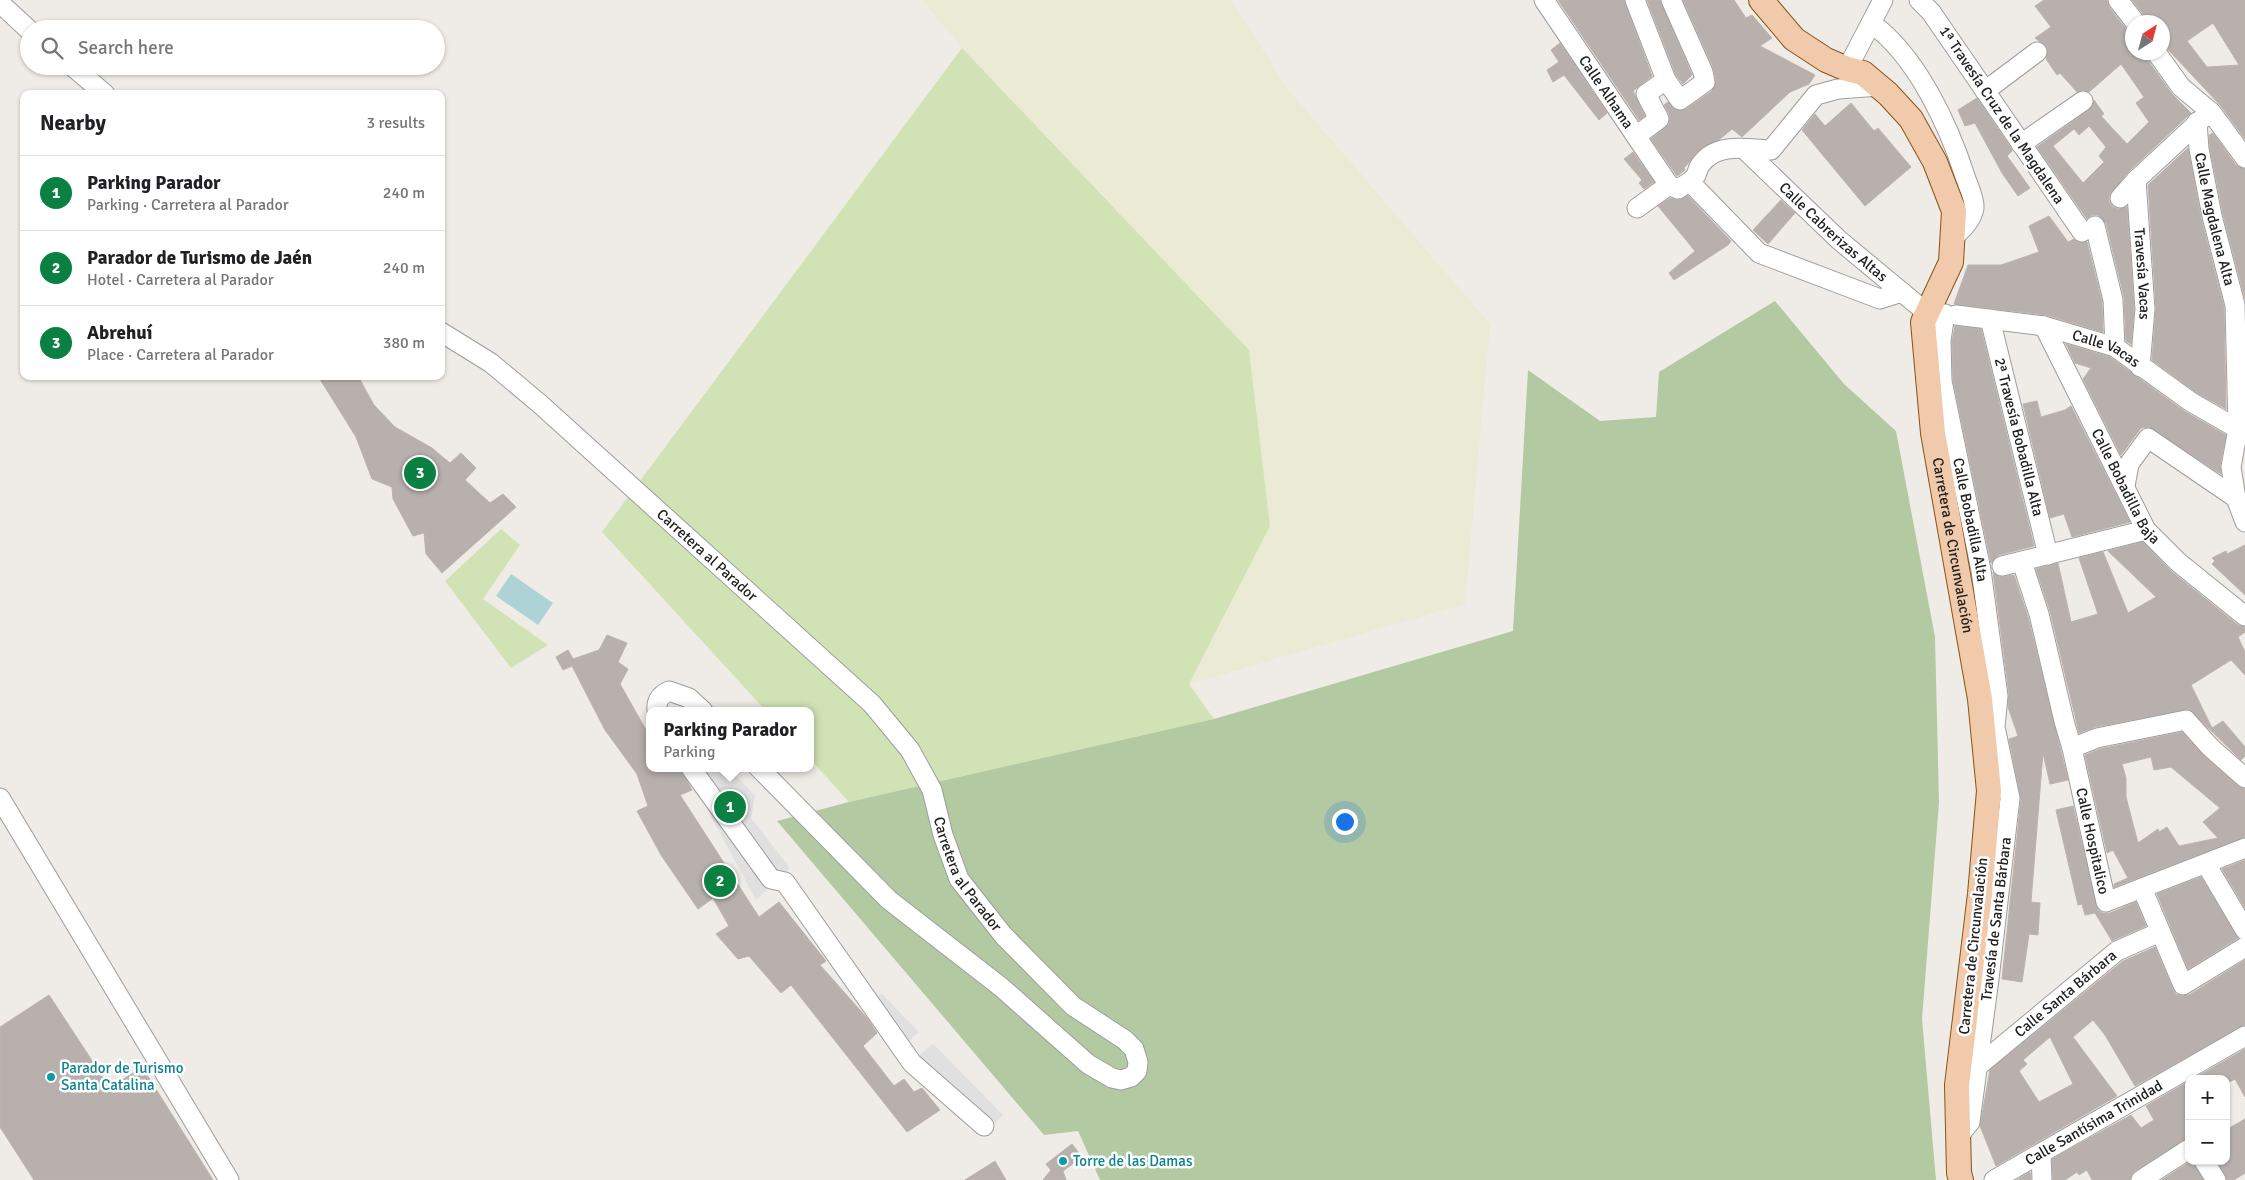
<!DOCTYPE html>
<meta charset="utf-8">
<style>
body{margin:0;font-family:Signika,sans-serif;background:#f2f2f2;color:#202124}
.controls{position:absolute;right:15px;bottom:15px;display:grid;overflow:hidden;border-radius:10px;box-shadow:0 1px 4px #0004}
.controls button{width:45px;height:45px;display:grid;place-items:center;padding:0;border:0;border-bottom:1px solid #e0e0e0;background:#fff;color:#202124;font:25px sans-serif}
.compass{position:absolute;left:2125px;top:15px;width:45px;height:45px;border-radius:50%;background:#fff;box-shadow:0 1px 4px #0004;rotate:36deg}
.you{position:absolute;left:1344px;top:821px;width:18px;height:18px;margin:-12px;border:4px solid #fff;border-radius:50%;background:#1a73e8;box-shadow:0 0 0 8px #1a73e833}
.badge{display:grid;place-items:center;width:32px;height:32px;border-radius:50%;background:#0b8043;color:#fff;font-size:16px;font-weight:700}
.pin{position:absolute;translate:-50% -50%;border:2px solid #fff;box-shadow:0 1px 5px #0006}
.popup{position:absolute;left:646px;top:707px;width:168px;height:65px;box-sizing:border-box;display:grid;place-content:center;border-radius:10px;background:#fff;filter:drop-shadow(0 1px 4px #0005);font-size:16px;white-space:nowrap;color:#757577}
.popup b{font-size:19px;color:#202124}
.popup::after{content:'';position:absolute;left:50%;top:100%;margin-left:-10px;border:10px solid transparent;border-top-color:#fff}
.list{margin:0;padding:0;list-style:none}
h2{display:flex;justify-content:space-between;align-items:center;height:65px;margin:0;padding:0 20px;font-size:21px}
h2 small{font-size:16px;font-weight:400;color:#757577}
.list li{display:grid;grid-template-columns:32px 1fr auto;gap:15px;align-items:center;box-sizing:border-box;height:75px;padding:0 20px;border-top:1px solid #e0e0e0}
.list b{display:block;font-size:19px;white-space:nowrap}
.list p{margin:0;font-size:16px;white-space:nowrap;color:#757577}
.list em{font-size:16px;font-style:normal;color:#757577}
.icon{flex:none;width:28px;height:28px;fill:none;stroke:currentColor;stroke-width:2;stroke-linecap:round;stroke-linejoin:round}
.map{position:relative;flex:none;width:2245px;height:1180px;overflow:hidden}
.search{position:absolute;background:#fff;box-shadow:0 1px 4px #0004;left:20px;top:20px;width:425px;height:55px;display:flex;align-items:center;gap:12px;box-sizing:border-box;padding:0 18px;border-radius:28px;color:#757577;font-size:19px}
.panel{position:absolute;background:#fff;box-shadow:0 1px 4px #0004;left:20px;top:90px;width:425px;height:290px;border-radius:10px}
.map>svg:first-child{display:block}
.farmland{fill:#ebead5}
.grass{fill:#d1e3b4}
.forest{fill:#b2c9a1}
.parking{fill:#e0e0e0}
.water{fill:#add3d7}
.building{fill:#b8b0ad;stroke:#bfb2ab;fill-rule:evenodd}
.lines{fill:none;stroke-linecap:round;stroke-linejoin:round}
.minor-casing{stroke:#9d9d9d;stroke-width:21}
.major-casing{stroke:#895313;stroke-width:26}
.minor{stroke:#fff;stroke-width:19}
.major{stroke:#f1caab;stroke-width:24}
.culture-dot{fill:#0f9aa8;stroke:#fff;stroke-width:2}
.labels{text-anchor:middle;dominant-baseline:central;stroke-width:5;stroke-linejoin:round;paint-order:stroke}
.street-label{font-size:15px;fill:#202020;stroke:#fff}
.culture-label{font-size:15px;fill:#0d838f;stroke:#fff;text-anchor:start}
</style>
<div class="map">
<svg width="2245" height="1180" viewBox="0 0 2245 1180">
<rect width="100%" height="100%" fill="#efece7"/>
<path class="farmland" d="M922,0H1232L1286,87L1490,324L1465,604L1189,684L1270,526L1249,350L962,48Z"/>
<g class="grass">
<path d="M962,48L1249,350L1270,526L1189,684L1214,719L849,802L810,759V711H766L602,532Z"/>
<path d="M501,529L520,545L483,599L548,645L511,668L445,581Z"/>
</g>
<path class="forest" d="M1775,301L1844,384L1896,431L1935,637L1939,802L1922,1019L1936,1180H1100L1078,1131L1044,1135L777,821L849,802L1214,719L1513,631L1528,370L1600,421L1656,417L1659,372Z"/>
<g class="parking">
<path d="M685,768H729L755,796L751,818L790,868L756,900Z"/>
<path d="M882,994L919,1032L905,1044L874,998Z"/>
<path d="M933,1044L1003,1115L991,1128L914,1060Z"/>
</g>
<path class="water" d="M511,574L553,603L538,625L496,596Z"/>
<g class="building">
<path d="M1558,0H1624L1652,76L1633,91L1645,116L1639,120Z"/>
<path d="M1647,0H1660L1692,75L1683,84L1676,75Z"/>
<path d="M1683,0H1734L1746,18L1752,15L1772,38L1760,46L1815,75L1809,84L1790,92L1742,137L1732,129L1720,139L1702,148L1684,168L1685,170L1677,176L1651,139L1669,124V114L1664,105L1668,102L1676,110L1686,109L1712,91L1716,80L1713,67Z"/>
<path d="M2044,0H2107L2109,7L2126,29L2132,33V52H2145L2147,59L2172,94L2191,113L2128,172L2109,195V201L2113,207L2118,209L2127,207L2134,309L2131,344L2126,341L2124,297L2106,223L2098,215H2092L2087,219L2037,147L2089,110L2094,100L2104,114L2101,116L2127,144L2149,122L2136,103L2144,97L2121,64L2089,92L2083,90L2077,92L2060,73L2057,75L2046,59L2048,51L2046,46L2035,38L2051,27L2035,6ZM2089,126L2106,147L2099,156L2104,162L2083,183L2053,146L2074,129L2079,135Z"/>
<path d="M2132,0H2245V139L2220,105L2162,43V22H2146L2144,15ZM2213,23L2239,65L2207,67L2187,41Z"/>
<path d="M1560,43L1607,113L1599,120L1564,75L1553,82L1547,70L1559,62L1551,50Z"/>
<path d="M1977,98L2011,148L2012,151L2007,156L2030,188L2018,196L2002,173L1975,123L1965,126L1958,110Z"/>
<path d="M1851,103L1874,131L1878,128L1911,167L1865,206L1802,130L1815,114L1825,126Z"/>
<path d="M2213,133L2236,165L2245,169V299L2223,214L2210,148L2209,135Z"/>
<path d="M2188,148L2201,218L2224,307L2226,409L2197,393L2152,360L2156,308L2148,185Z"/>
<path d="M1633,152L1654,182L1644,189L1639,183L1642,180L1624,159Z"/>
<path d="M1688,196L1731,241L1728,245L1674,280L1669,273L1695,251L1658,206L1670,198L1679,200Z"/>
<path d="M1781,200L1795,213L1768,244L1753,230Z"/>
<path d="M2049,216L2068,242L2074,239L2078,242H2087L2102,302L2103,332L2046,315L1954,304L1968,265H2001L2039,252L2029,226Z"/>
<path d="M1955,326L1981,329L2034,546L1999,555L1991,563L1953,380L1952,341Z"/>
<path d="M2066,344L2110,357L2184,411L2226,435L2220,465L2221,474L2149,427L2141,428L2121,455L2083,379L2091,368L2075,363Z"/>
<path d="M318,376H358L374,405L395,427L432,448L450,463L461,453L476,468L465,480L490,503L503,494L516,507L442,573L426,554L424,533L413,536L393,499L392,487L372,479L356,437Z"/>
<path d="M2037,401L2041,417L2065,410L2071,406L2130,522L2072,537L2064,514L2050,518L2023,404Z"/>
<path d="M2143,542L2171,571L2238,625L2245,627V632L2238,637L2245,652V675L2231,660L2191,685L2212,728L2223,721L2245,747V756L2241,760L2189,709L2095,727L2079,733L2050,611L2036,569L2058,563L2071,622L2098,614L2079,558L2103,552L2128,613L2156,597L2108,551Z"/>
<path d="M2245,545V595L2212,564L2215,561L2212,558L2226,551L2227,554Z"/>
<path d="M1993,572L1999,577L2014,575L2028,617L2068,780L2050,784L2043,753L2031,902L2040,903L2038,935L2029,934L2022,982L2002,979L2021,799L2009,739L2018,736L2008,707L2009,694Z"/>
<path d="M607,635L627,643L618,662L628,669L620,684L650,737V768H680L692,790L680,795L759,917L779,902L826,961L820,965L867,1018L877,1033L863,1046L894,1086L904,1079L914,1092L922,1088L940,1110L907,1132L791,985L781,993L749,956L738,959L716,934L729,926L713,898L698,909L661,855L637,811L648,806L637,774L605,730L572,666L563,670L556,657L568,650L573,659L599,650Z"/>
<path d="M2182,732L2203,755L2238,786L2245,789V837L2114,887V884L2128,878L2113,850L2107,853L2085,755L2100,749ZM2151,757L2154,770L2171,767L2220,808L2203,822L2218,838L2179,846L2167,827L2159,832L2158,829L2138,843L2126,797V778L2122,764Z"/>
<path d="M2073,806L2098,910L2103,913H2110L2136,902L2146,926L2112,941L2095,913L2085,915L2082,904L2078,905L2056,810Z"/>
<path d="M2245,860V908L2222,869Z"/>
<path d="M2201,877L2238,938L2188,969L2157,894Z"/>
<path d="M2155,947L2173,989L2176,994L2182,996L2189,995L2245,960V1025L2135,1086L2105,1035L2093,1020L2073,1037L2117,1096L1996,1166L1980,1126L1990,1070L2123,961ZM2050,1037L2073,1084L2039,1102L2019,1071L2027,1064L2023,1060Z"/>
<path d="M49,995L110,1088L142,1067L213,1180H34L0,1127V1027Z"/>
<path d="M2245,1049V1097L2235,1079L2226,1084V1079H2193Z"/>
<path d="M2189,1081V1138L2135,1171L2130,1180H2092L2087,1170L2079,1175L2077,1172L2065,1180H2053L2052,1159L2131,1115L2141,1128L2154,1120L2146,1106Z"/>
<path d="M2245,1119V1173L2234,1180H2227L2217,1161H2226V1130Z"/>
<path d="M1072,1144L1082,1157L1063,1171L1066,1180H1043L1051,1170L1046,1164Z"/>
<path d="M995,1161L1006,1180H965Z"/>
<path d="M2191,1161H2193L2203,1180H2162Z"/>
<path d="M2030,1172L2031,1180H2017Z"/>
</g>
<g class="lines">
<g class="minor-casing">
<g id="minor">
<path id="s1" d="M1544,0L1669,185"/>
<path d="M1635,0L1666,80"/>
<path d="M1883,0L1871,23C1917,56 1949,126 1966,179C1969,187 1975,200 1974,208C1972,221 1961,230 1952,239"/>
<path d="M1919,0L1931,12L2082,232"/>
<path d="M2118,0L2135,22"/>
<path d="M0,3L29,30"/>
<path d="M2156,52L2181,87L2211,112L2245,158"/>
<path d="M72,66L105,94"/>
<path d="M1847,69L1871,23"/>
<path d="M1985,91L2037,52"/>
<path id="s2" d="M2197,122L2199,149L2212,216L2235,305L2238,429L2231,467L2236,498L2245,522"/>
<path d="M1636,136L1659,119L1646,94L1666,80L1680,100L1705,82L1703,72L1671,0"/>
<path d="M2021,144L2083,101"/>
<path id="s3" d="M1744,149L1839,240L1927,313"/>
<path id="s4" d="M2136,180L2145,309L2140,367"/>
<path d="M1690,182L1759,253L1880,299L1902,292"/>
<path d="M2120,198L2136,180L2204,117"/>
<path d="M1637,208L1669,185L1678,189C1684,185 1692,182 1696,175C1698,171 1698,167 1701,164C1717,142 1747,149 1771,150L1816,95L1838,89L1880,86"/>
<path d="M2095,226L2113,300L2115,347"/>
<path id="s5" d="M1945,314L1941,340L1942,381L1981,570L1998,696L1995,727L2010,798L1989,979L1970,1122L1958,1137"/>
<path id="s6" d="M1956,315L2044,326L2115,347L2191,402L2238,429"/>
<path d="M1990,319L2048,555"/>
<path id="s7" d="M2044,326L2146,530L2178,562L2245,616"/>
<path id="s8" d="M441,332L491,363L540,404L872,704L910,750L932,790L943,835L959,879L1003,935L1073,1006L1125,1040L1134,1049L1138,1062L1137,1071L1131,1077L1121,1080L1112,1078L1088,1064L1001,987L889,900L759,768"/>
<path d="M2125,486L2129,464L2148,438L2236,498"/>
<path id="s9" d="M2022,562L2039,614L2064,721L2072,748L2106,902L2245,848"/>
<path d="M2002,566L2146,530"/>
<path d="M657,711C656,701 660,695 669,691L689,698L703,711"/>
<path d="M2072,748L2097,738L2186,720L2210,747L2245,778"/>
<path d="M691,768L771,879L785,882L912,1063L984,1126"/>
<path d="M0,798L229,1180"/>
<path d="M2206,864L2245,930"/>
<path d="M2142,888L2183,985L2245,947"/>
<path id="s10" d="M1977,1067L2117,951L2160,932"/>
<path d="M2041,1154L2042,1180"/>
<path d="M2204,1161L2216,1180"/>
<path id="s11" d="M1994,1180L2245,1036"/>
<path d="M2141,1180L2189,1149"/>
</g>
</g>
<g class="major-casing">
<g id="major">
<path id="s12" d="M1761,0L1794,39L1826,60L1847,69L1863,73L1888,94L1911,119L1935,162L1954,211L1951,262L1923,322L1933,433L1980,699L1989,791L1980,894L1957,1085L1959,1173L1961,1180"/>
</g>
</g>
<use href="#minor" class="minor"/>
<use href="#major" class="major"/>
</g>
<g class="culture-dot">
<circle cx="51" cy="1077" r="5"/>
<circle cx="1063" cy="1161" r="5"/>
</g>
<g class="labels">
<g class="street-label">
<text stroke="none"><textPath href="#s1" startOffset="111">Calle Alhama</textPath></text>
<text transform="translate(2002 115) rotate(56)">1ª Travesía Cruz de la Magdalena</text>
<text stroke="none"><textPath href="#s2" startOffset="99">Calle Magdalena Alta</textPath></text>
<text stroke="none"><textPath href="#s3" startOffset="122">Calle Cabrerizas Altas</textPath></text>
<text stroke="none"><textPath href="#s4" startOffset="94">Travesía Vacas</textPath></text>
<text stroke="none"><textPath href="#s6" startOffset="155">Calle Vacas</textPath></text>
<text transform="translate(2019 437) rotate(76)">2ª Travesía Bobadilla Alta</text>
<text stroke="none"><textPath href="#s7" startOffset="180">Calle Bobadilla Baja</textPath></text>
<text stroke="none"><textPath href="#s5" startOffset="209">Calle Bobadilla Alta</textPath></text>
<text stroke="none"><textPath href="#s12" startOffset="640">Carretera de Circunvalación</textPath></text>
<text stroke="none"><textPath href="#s8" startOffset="348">Carretera al Parador</textPath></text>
<text stroke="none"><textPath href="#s9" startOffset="288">Calle Hospitalico</textPath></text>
<text stroke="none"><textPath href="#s8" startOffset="768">Carretera al Parador</textPath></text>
<text transform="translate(1996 919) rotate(-83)">Travesía de Santa Bárbara</text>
<text transform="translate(1973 946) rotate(-84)">Carretera de Circunvalación</text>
<text stroke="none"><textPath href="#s10" startOffset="115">Calle Santa Bárbara</textPath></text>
<text stroke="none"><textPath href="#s11" startOffset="115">Calle Santísima Trinidad</textPath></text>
</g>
<g class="culture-label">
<text x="61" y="1068">Parador de Turismo<tspan x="61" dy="17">Santa Catalina</tspan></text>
<text x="1073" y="1161">Torre de las Damas</text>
</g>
</g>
</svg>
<div class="controls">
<button>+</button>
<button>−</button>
</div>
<svg class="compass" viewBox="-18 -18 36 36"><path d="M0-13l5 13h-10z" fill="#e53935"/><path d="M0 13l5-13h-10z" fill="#757577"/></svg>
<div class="you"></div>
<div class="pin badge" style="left:730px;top:807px">1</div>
<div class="popup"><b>Parking Parador</b>Parking</div>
<div class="pin badge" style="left:720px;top:881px">2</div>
<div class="pin badge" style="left:420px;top:473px">3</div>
<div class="search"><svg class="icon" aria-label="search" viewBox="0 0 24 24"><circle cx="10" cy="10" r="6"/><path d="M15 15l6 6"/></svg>Search here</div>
<section class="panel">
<h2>Nearby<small>3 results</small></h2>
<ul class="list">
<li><span class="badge">1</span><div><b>Parking Parador</b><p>Parking · Carretera al Parador</p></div><em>240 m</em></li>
<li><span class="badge">2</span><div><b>Parador de Turismo de Jaén</b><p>Hotel · Carretera al Parador</p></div><em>240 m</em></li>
<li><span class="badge">3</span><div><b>Abrehuí</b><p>Place · Carretera al Parador</p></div><em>380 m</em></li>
</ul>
</section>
</div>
